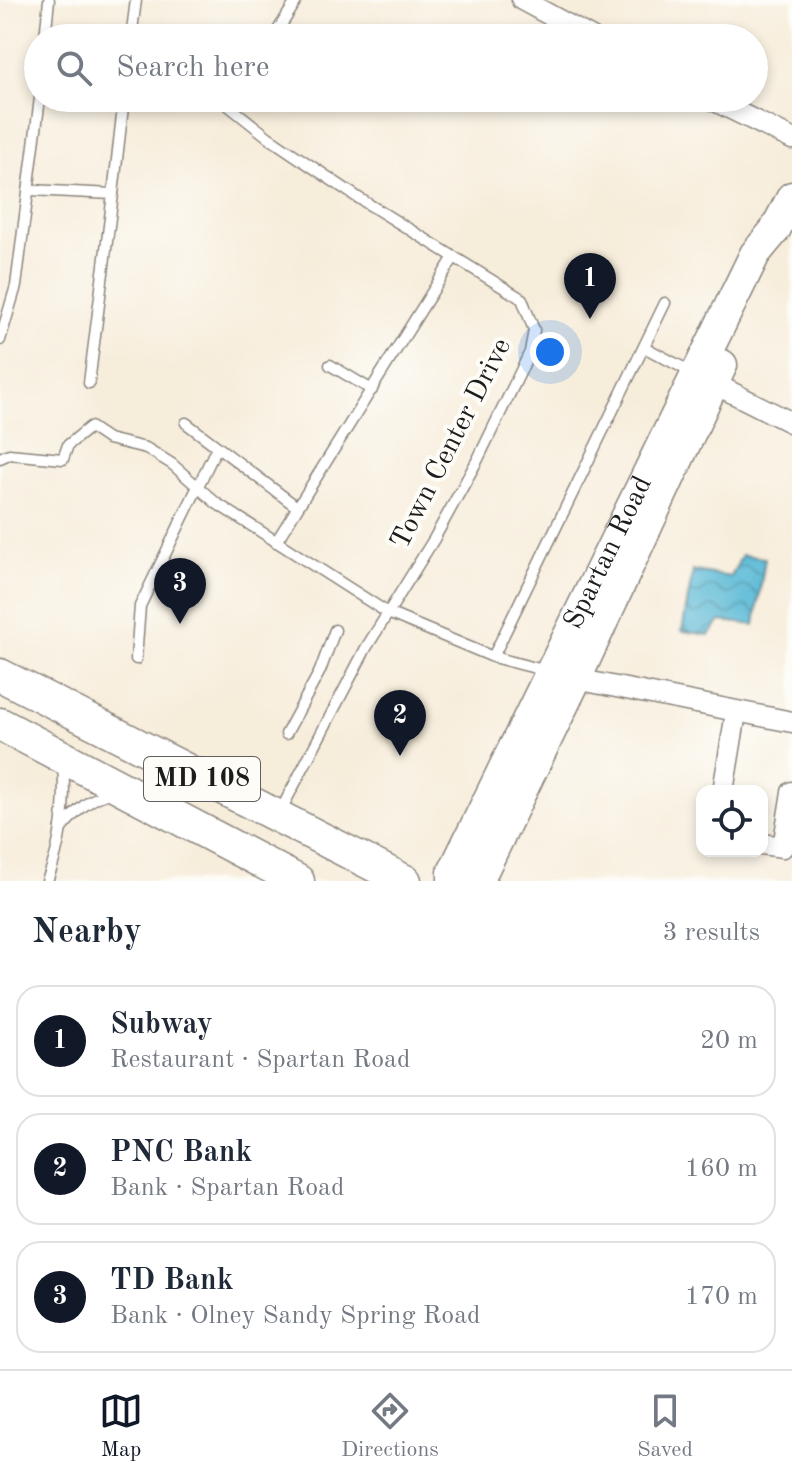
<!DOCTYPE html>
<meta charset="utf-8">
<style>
body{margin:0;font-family:"Old Standard TT",serif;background:#f6f6f7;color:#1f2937}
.controls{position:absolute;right:24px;bottom:24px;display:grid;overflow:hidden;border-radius:16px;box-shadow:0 4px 12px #0003}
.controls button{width:72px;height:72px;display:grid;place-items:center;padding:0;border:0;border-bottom:2px solid #e0e1e3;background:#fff;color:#1f2937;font:40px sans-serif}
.you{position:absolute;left:550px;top:352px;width:28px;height:28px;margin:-20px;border:6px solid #fff;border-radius:50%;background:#1a73e8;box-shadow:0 0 0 12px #1a73e833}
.badge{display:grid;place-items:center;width:52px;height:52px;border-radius:50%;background:#111827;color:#fff;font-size:26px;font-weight:700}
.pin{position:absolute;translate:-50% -66px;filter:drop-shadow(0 2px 4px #0008)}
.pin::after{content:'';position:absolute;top:42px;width:28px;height:24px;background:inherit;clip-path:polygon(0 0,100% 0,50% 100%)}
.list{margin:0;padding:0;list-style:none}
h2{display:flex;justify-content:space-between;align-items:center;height:104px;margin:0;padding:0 32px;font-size:34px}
h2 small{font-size:26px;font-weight:400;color:#747a83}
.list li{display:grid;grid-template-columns:52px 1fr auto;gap:24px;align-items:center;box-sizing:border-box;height:112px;margin:0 16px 16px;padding:0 16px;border:2px solid #e0e1e3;border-radius:24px}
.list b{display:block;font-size:30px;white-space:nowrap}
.list p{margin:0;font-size:26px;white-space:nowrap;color:#747a83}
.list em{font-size:26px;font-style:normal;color:#747a83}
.icon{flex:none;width:44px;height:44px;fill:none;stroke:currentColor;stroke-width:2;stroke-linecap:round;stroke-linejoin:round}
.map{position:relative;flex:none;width:792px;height:881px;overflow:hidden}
.search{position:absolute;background:#fff;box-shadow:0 4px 12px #0003;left:24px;right:24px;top:24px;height:88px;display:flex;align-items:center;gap:20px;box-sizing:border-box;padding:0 28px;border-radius:44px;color:#747a83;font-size:30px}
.sheet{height:488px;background:#fff}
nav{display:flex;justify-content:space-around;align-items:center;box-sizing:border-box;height:112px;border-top:2px solid #e0e1e3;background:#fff;font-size:22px;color:#747a83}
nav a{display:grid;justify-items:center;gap:4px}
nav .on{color:#111827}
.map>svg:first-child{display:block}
.water{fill:url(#water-waves);stroke:#3a6a78;stroke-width:2}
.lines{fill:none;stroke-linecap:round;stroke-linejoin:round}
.lane-casing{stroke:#8a847c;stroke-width:13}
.street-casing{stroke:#8a847c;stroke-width:23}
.secondary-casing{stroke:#8a847c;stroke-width:33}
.primary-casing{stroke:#8a847c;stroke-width:35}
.lane{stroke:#fff;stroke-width:10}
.street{stroke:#fff;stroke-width:20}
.secondary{stroke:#fff;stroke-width:30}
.primary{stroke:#fff;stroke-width:32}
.labels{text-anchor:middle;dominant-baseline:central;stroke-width:8;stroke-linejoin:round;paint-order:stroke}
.shield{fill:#fdfcf7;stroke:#605f5e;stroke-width:2}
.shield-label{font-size:26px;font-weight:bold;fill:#1c1c1c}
.street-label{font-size:28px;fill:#1c1c1c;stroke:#fdfcf7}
</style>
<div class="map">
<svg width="792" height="881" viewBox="0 0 792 881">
<defs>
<pattern id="water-waves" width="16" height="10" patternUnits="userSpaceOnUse" patternTransform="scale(2)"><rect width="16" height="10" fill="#57b8d5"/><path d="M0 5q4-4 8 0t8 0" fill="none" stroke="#4795ac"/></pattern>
</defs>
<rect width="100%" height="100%" fill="#fdfcf7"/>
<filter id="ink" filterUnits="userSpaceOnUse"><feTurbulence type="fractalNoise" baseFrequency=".0125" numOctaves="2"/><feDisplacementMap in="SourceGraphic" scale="16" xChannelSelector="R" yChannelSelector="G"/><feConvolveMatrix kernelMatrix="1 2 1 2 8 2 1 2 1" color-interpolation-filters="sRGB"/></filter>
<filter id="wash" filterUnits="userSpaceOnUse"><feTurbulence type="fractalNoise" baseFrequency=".006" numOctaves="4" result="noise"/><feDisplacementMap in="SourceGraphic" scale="32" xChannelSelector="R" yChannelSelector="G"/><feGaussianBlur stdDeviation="1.8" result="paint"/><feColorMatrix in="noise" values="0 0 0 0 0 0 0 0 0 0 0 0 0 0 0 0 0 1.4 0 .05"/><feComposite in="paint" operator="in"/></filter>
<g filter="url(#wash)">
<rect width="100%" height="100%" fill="#f7eddb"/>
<path class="water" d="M742,555L765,558L755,625L720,621L709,635L682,631L693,571L731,577Z"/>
</g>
<g filter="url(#ink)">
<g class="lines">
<g class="lane-casing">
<g id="lane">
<path d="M45,38L49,0"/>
<path d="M131,38L136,0"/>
<path d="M273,38L297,0"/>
<path d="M234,98L229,106L268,137L357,197L522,299L534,330L530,352L478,459L434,539L388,613L493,657L547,671"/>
<path d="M30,190L113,194L89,383"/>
<path d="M113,194L124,98"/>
<path d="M0,340L16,286L40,98"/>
<path d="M644,347L693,373"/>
<path d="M330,365L372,390"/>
<path d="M186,423L297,507"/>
<path d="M0,458L9,454L63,459L68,445L90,427L108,439L146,448L172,464L216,503L388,613L366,648L280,812"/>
<path d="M276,542L454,257"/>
<path d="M493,657L665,303"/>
<path d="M136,659L140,606L217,447"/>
<path d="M286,734L320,671L335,630"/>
<path d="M61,829C76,811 90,797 113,792"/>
<path d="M47,881C62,843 66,803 63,763"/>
</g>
</g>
<g class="street-casing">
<g id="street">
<path d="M522,0L592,38"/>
<path d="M709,98L792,139"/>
<path d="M703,378L792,423"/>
<path d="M576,679L792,722"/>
<path d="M723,791L736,713"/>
<path d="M762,844L783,847L792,792"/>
</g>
</g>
<g class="secondary-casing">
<g id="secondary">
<path id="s1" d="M453,881V872L755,254L775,230L792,197"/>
<path d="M478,881L576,679L722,365"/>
</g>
</g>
<g class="primary-casing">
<g id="primary">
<path d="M0,675L405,881"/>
<path d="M0,724L298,881"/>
</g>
</g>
<use href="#lane" class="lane"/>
<use href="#street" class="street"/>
<use href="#secondary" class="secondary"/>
<use href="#primary" class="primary"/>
</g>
</g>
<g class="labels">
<rect class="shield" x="144" y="757" width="116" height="44" rx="6"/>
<g class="shield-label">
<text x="202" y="779">MD 108</text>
</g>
<g class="street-label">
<text transform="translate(452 444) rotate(-63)">Town Center Drive</text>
<text stroke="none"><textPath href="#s1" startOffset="364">Spartan Road</textPath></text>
</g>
</g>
</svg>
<div class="controls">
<button><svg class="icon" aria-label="locate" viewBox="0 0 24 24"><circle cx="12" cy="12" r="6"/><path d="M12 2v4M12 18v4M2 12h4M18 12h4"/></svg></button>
</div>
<div class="you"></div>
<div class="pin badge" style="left:590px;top:319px">1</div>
<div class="pin badge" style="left:400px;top:756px">2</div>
<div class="pin badge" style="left:180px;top:624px">3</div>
<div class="search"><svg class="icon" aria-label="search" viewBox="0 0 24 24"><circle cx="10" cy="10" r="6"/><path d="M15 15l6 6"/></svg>Search here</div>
</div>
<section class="sheet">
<h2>Nearby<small>3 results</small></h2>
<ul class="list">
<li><span class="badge">1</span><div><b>Subway</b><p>Restaurant · Spartan Road</p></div><em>20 m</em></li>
<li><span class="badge">2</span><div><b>PNC Bank</b><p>Bank · Spartan Road</p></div><em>160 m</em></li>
<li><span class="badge">3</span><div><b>TD Bank</b><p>Bank · Olney Sandy Spring Road</p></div><em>170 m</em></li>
</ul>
</section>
<nav>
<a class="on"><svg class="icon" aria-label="map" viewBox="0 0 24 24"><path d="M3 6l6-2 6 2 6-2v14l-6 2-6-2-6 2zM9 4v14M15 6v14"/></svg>Map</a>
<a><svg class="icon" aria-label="directions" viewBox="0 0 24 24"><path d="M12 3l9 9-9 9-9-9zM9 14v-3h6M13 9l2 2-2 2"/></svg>Directions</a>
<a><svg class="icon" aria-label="saved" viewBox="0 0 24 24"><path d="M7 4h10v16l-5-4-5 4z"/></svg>Saved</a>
</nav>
